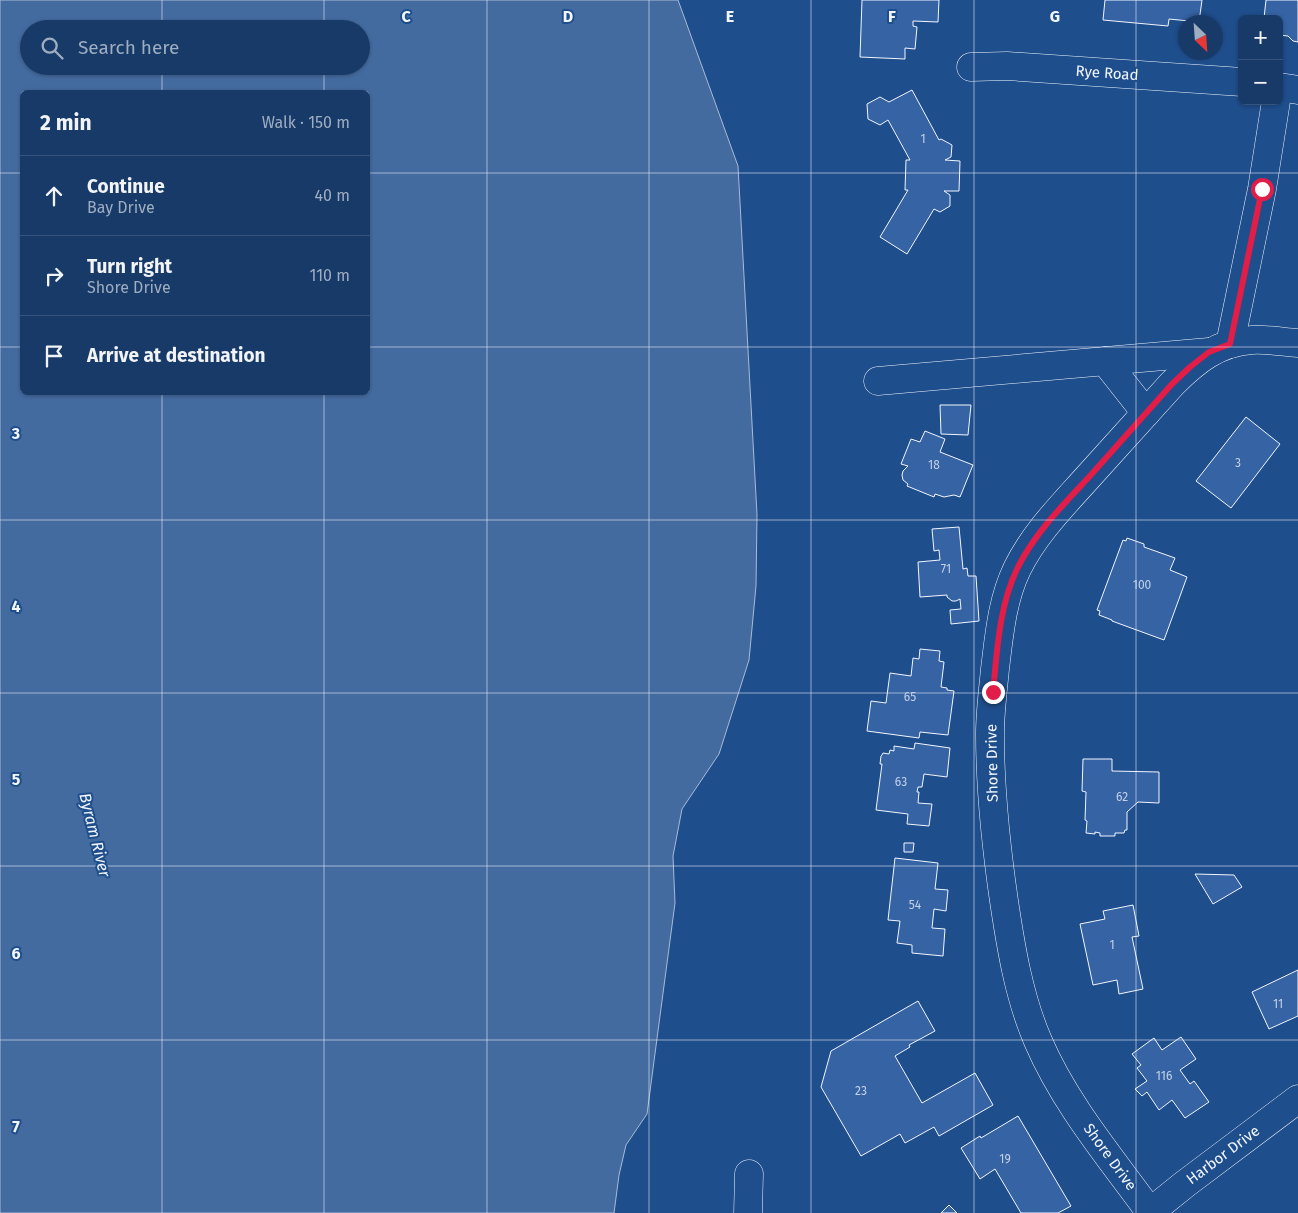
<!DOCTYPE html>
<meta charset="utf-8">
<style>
body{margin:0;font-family:"Fira Sans",sans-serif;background:#244571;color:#f1f3f6}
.controls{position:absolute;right:15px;top:15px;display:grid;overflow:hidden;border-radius:8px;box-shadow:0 1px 4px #0004}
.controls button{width:45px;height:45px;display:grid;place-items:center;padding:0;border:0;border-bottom:1px solid #36547d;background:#173a69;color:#f1f3f6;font:25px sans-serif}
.compass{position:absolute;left:1178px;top:15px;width:45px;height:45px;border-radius:50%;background:#173a69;box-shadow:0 1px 4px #0004;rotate:155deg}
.stop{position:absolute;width:15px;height:15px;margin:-11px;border:4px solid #e11d48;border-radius:50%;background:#fff}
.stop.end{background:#e11d48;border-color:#fff;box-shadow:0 1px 5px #0008}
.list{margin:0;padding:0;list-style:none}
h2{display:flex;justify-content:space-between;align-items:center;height:65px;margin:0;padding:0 20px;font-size:21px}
h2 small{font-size:16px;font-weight:400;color:#9eadc0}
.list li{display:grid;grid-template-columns:32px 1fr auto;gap:15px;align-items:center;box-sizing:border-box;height:80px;padding:0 20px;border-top:1px solid #36547d}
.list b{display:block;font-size:19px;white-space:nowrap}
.list p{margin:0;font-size:16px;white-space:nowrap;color:#9eadc0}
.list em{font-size:16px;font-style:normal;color:#9eadc0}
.icon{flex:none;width:28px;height:28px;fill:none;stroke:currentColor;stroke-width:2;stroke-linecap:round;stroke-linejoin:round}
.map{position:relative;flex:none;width:1298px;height:1213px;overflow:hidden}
.search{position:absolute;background:#173a69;box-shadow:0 1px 4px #0004;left:20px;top:20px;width:350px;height:55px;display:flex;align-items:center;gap:12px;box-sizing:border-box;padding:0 18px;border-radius:28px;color:#9eadc0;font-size:19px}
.panel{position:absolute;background:#173a69;box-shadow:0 1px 4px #0004;left:20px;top:90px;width:350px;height:305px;border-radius:8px}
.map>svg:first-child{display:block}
.water{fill:#446ba0;stroke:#a8bbd7;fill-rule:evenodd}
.building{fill:#3563a3;stroke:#f2f6ff}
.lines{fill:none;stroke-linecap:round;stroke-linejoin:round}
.minor-casing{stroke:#f2f6ff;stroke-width:29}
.minor{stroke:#1f4e8c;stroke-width:28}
.route{stroke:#e11d48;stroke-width:6}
.grid{fill:none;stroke:#f2f6ff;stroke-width:1;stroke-opacity:0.55}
.labels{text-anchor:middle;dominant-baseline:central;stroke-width:4;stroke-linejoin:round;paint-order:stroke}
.number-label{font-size:12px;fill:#c3d1e8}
.street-label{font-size:15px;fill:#f2f6ff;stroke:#1f4e8c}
.water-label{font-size:16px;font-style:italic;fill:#f2f6ff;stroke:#1f4e8c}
.grid-label{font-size:16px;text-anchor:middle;font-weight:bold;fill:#f2f6ff;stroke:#1f4e8c;stroke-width:4;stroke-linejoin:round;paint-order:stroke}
</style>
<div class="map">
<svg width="1298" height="1213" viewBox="0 0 1298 1213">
<rect width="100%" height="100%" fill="#1f4e8c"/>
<path class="water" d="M0,0H678L738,166L757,515L756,586L749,660L719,754L682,809L673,856L675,903L647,1114L626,1145L619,1175L614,1213H0ZM29,29H361V66H29ZM22,92H368V392H22Z"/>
<g class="building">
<path d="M862,0H939L938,22L913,21V26L917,27L915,49L905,48V59L860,57Z"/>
<path d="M1105,0H1202L1199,22L1169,19L1168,26L1103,20Z"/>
<path d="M1266,0H1298V42L1293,41L1288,36L1279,35V19H1262L1264,18Z"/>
<path d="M912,90L939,140L941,139L952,145L951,157L945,160L960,161L959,191H944L950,195V206L940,212L934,209L907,254L880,237L908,190H905L906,160H910L888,120L880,125L868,119L867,104L880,97L889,102Z"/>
<path d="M940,405H971L968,435L941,434Z"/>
<path d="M1246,417L1280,444L1231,508L1196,481Z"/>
<path d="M925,431L945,439L940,452L973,465L960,497L954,495L944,497L935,494L934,497L907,486L908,484L903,480L902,475L903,471L908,466L901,464L911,439L920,442Z"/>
<path d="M959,527L963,569L967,568L968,576H976L979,621L951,624L950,610L961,609L960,599L956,601H952L947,597V595L920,597L918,562L940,560L939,550L934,551L932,529Z"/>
<path d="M1127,538L1144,544V547L1175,558L1170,570L1187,577L1164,640L1112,621V620L1099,615L1100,611L1097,610L1123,540L1126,541Z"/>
<path d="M920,649L940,651L939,661L944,662L941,687L947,688V690L954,691L948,735L920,732L919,738L867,731L871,701L886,703L890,673L911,676L913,658L919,659Z"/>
<path d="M915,743L950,748L947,777L924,774L922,787H918L917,792H919L918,803L932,804L929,826L907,824L908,814L876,810L882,764H880L881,756L882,755L883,753L889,754L890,750L894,751V746L914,749Z"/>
<path d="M1083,759H1112V771L1159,772V803L1138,802L1127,812V830H1125L1124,833H1115V836H1100V833L1095,832V834L1086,833L1087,821L1085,820L1086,792L1082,791Z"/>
<path d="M904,843H914L913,852H904Z"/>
<path d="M895,858L938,863L935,889L948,890L946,911L934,909L932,928L945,929L943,956L912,953V945L897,943L900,921L888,920Z"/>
<path d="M1195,874L1234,875L1242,887L1213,904Z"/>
<path d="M1133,905L1139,936L1132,937L1143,989L1119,994L1117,980L1093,985L1080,924L1105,919L1103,911Z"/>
<path d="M1298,970V1016L1269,1029L1252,992Z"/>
<path d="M918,1001L935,1031L909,1045L910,1047L895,1056L922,1103L975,1073L993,1105L939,1136L934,1127L905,1143L900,1134L861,1156L821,1087L831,1051Z"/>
<path d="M1181,1037L1196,1059L1180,1070L1190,1084L1194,1081L1209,1102L1185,1118L1172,1100L1159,1110L1147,1092L1142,1096L1135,1089L1147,1081L1137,1068L1141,1065L1132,1054L1154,1038L1162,1050Z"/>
<path d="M1018,1116L1071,1206L1058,1213H1021L995,1169L980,1179L961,1148L980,1136L981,1138Z"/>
<path d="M949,1205L957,1213H941Z"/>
</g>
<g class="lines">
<g class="minor-casing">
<g id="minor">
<path d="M971,67L1007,66L1242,82"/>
<path d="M1279,87L1298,90"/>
<path d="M1230,344L1262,189L1276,101"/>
<path d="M1105,361L1146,413"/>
<path d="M878,381L1209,352"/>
<path d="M1150,1212C1110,1157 1065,1104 1038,1041C1019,997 1011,948 1004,901C996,846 990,790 990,734C990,712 993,690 995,669C999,636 1002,600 1017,569C1034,534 1062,506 1088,477C1116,446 1144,415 1172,384C1195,361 1218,342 1252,340C1267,339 1283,342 1298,343"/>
<path d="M748,1213L749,1174"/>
<path d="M1149,1213L1185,1184L1298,1099"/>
</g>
</g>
<use href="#minor" class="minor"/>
</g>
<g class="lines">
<path class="route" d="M993,692C997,652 999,606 1017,569C1034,534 1062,506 1089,477C1117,446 1144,415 1172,384L1190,367L1209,352L1230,344L1262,189"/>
</g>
<path class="grid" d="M162,0V29M324,0V29M487,0V1213M649,0V1213M811,0V1213M974,0V1213M1136,0V1213M162,66V92M324,66V92M0,173H22M368,173H1298M0,347H22M368,347H1298M162,392V1213M324,392V1213M0,520H1298M0,693H1298M0,866H1298M0,1040H1298"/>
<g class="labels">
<g class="number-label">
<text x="923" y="139">1</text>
<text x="1238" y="463">3</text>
<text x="934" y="465">18</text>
<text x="946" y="569">71</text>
<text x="1142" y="585">100</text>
<text x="910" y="697">65</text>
<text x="901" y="782">63</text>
<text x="1122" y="797">62</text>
<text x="915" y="905">54</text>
<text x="1112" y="945">1</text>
<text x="1278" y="1004">11</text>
<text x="1164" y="1076">116</text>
<text x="861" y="1091">23</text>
<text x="1005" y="1159">19</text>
</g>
<g class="street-label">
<text transform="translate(1107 73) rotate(4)">Rye Road</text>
<text transform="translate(992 763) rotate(-91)">Shore Drive</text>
<text transform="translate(1223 1155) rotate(-37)">Harbor Drive</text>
<text transform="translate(1110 1157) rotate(54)">Shore Drive</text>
</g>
<g class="water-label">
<text transform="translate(95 835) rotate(76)">Byram River</text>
</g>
</g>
<g class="grid-label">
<text x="406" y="22">C</text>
<text x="568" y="22">D</text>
<text x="730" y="22">E</text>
<text x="892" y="22">F</text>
<text x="1055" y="22">G</text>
<text x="16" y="439">3</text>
<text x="16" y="612">4</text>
<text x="16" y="785">5</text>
<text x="16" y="959">6</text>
<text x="16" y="1132">7</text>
</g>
</svg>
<div class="controls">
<button>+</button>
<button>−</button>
</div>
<svg class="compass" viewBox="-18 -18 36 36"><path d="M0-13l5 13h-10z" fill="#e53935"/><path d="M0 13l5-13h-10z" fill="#9eadc0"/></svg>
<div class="stop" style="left:1262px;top:189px"></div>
<div class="stop end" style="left:993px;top:692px"></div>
<div class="search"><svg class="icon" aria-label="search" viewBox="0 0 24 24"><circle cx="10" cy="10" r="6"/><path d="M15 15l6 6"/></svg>Search here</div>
<section class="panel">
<h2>2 min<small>Walk · 150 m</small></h2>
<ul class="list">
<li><svg class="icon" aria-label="ahead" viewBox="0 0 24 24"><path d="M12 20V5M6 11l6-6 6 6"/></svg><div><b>Continue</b><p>Bay Drive</p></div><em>40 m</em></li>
<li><svg class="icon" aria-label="right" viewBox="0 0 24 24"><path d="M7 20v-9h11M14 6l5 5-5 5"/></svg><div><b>Turn right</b><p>Shore Drive</p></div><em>110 m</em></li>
<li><svg class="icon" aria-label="arrive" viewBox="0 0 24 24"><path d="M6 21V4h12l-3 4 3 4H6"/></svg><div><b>Arrive at destination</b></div></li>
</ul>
</section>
</div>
